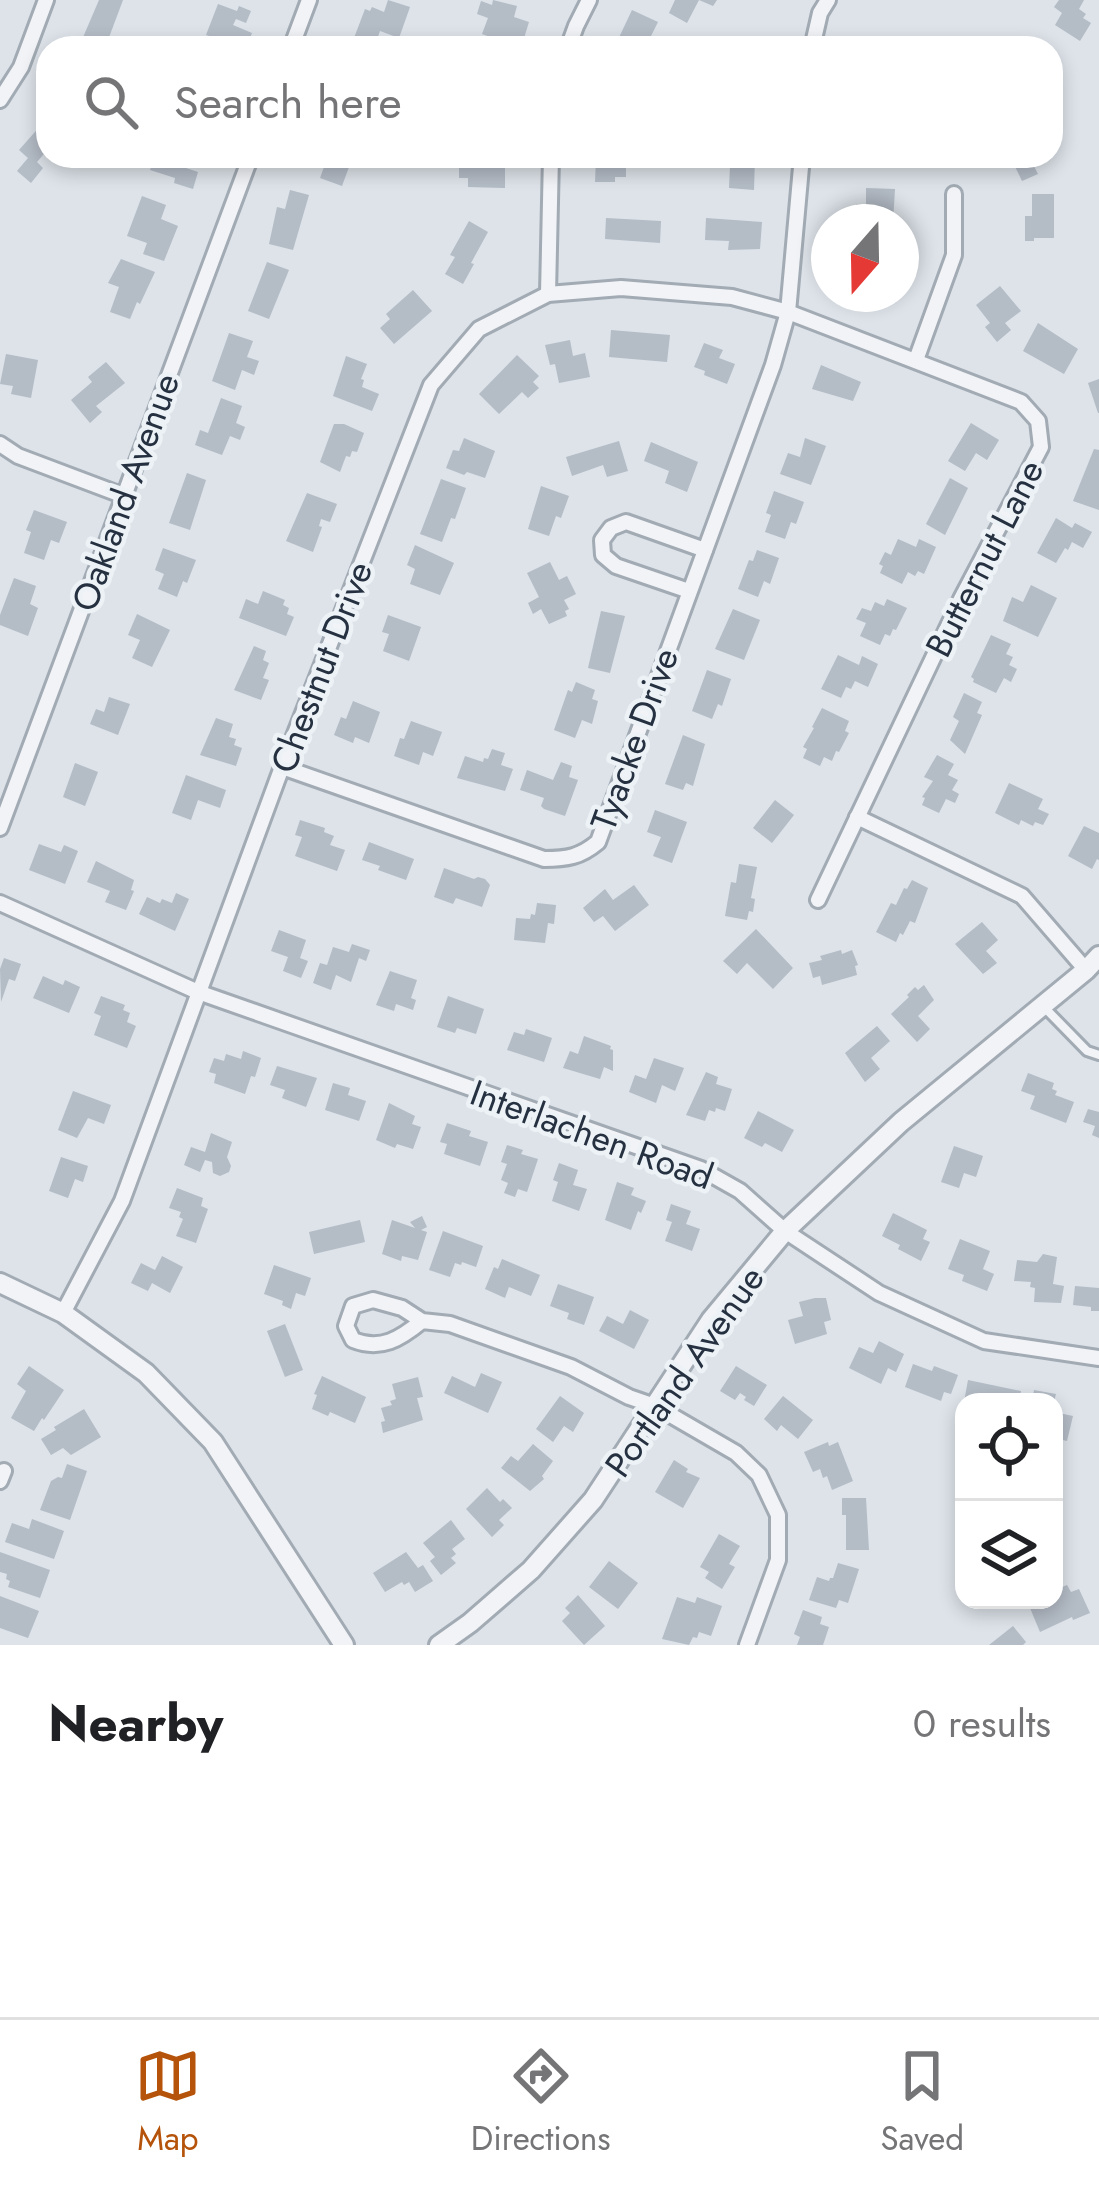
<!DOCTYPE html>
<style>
body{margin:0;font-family:Jost,sans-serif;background:#f2f2f2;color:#202124}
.controls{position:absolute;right:36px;bottom:36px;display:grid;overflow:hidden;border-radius:24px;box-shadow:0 6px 18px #0003}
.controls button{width:108px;height:108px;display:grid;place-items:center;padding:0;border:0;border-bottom:3px solid #e0e0e0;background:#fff;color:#202124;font:60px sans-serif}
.compass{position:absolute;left:811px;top:204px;width:108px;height:108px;border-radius:50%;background:#fff;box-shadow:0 6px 18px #0003;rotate:200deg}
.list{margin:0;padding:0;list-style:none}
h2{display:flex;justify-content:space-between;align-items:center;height:156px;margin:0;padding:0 48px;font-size:51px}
h2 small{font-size:39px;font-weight:400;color:#757577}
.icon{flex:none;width:66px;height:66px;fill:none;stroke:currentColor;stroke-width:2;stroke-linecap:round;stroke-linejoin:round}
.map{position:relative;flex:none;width:1099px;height:1645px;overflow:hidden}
.search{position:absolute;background:#fff;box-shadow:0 6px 18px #0003;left:36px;right:36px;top:36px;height:132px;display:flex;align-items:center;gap:30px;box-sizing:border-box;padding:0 42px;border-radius:36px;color:#757577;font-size:45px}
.sheet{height:372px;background:#fff}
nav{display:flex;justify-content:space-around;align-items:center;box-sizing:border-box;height:168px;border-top:3px solid #e0e0e0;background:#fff;font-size:33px;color:#757577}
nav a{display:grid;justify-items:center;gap:6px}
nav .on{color:#b45309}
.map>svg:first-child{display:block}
.building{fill:#b4bcc6}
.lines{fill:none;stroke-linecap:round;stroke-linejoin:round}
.service-casing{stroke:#a2aab3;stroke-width:14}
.minor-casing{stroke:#a2aab3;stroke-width:20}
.tertiary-casing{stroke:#a2aab3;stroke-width:24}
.service{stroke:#f1f3f7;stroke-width:8}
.minor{stroke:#f1f3f7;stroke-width:14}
.tertiary{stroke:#f1f3f7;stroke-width:18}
.labels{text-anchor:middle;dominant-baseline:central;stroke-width:9;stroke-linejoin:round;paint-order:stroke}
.street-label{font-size:36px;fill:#253141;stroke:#edf2f6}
</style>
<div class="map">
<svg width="1099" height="1645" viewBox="0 0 1099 1645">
<rect width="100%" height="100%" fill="#dde3e9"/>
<g class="building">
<path d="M99,0H123L105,48L81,42Z"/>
<path d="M388,0L410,7L399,38L380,31L375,45L354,38L365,9L370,11L372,7L384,12Z"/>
<path d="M493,0L517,6L514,17L529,22L521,48H508L494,43L496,39L482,34L488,18L477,14L481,1L492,5Z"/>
<path d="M675,0H717L713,6L699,0L687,23L669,13Z"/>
<path d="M1059,0H1084L1079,9L1086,14L1083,18L1091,23L1080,41L1055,25L1062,13L1054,7Z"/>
<path d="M218,4L237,11L239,6L251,11L246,23L236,19L233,25L252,33L246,48L206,35Z"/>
<path d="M632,10L658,22L645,48H614Z"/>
<path d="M42,124L48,129V149L37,162L43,168L31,183L17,171L28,158L19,150Z"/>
<path d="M155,156H190L186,168L198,172L193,189L174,183L175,178L150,170Z"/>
<path d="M328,156H353L342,186L320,178Z"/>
<path d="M469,156H493V160H505V188L468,187V178H459V165H468Z"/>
<path d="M601,156H635L634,166H626V177H615V182H595L596,158Z"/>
<path d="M720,156H755L754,190L729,188L730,166L720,165Z"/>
<path d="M1010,156H1044L1045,160L1033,164L1038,174L1022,181Z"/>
<path d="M866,188L895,189L893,222H861V218L855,217L856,204H866Z"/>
<path d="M290,190L309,195L293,250L269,244L277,207L285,209Z"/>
<path d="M1032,194H1054V238H1034V241H1025V216H1032Z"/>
<path d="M142,196L166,205L161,219L178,226L164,261L143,254L147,243L127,236Z"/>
<path d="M606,218L661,221L660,243L605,239Z"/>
<path d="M706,218L762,222L760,249L728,250L729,241L705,240Z"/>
<path d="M469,221L488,232L471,263L474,264L463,284L445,274L455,257L450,255Z"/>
<path d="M121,259L155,272L140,304L137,302L130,319L110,312L119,287L108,283Z"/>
<path d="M267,262L289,270L269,319L248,311Z"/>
<path d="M1000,286L1021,311L1005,323L1011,330L997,342L985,327L990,323L976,305Z"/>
<path d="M413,290L432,311L394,344L380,328L390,319L386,314Z"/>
<path d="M863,294H898L896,303Z"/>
<path d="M1038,323L1078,349L1064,374L1023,351Z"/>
<path d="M611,330L670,335L667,362L609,357Z"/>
<path d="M229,333L253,341L247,357L259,361L254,375L242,370L235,390L212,381Z"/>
<path d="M570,340L573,356L585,353L590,377L559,383L555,364L550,365L545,345Z"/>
<path d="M704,343L723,350L719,358L735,364L727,384L704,375L705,371L694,367Z"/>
<path d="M6,354L38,360L31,398L11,394L13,386L0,384Z"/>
<path d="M517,355L539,376L533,382L539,388L528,398L522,392L499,414L479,394Z"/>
<path d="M346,356L367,364L361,379L364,380L362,387L379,394L372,411L333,396Z"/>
<path d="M106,362L125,383L96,406L102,412L90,423L71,400L92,382L88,377Z"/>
<path d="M821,365L861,382L853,401L812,389Z"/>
<path d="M1099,379V413H1098L1088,383Z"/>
<path d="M221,398L242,406L236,423L245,427L240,440L230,436L222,455L195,445L200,430L208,433Z"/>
<path d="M971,423L999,440L987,460L976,453L965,471L948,461Z"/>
<path d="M334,424H344L364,433L357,452L352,451L350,457L346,456L340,472L320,462Z"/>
<path d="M464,438L495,451L485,478L467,472L464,475L446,468L453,450L459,451Z"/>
<path d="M805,438L826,446L811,485L780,474L788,453L800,457Z"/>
<path d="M619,441L628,471L607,477L603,465L572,476L566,457Z"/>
<path d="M651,442L698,462L687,492L665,483L669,471L644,461Z"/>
<path d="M1094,449L1099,450V510L1073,501Z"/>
<path d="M187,473L206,480L190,530L169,523Z"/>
<path d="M950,478L968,488L945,535L926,524Z"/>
<path d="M441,479L466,488L455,519L451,518L442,542L420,534Z"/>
<path d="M541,486L569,496L561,518L556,516L549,536L528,529Z"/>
<path d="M774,491L804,502L796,524L791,522L785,539L765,532L771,515L766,513Z"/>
<path d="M307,493L337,504L330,522L321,519L319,526L322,527L313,552L286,541Z"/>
<path d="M34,510L67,522L59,543L51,540L44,560L24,553L31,532L26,530Z"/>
<path d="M1056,518L1072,528L1075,523L1092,532L1083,548L1072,542L1068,550L1065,548L1056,563L1037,553Z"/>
<path d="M898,539L916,547L919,539L936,547L924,574L918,571L915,576L908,572L902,584L880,573L883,566L879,564L885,552L891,555Z"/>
<path d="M415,545L454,563L440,595L410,584L415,569L407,565Z"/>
<path d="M163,548L196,560L187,583L183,581L177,597L158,589L164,574L155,570Z"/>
<path d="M757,550L779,558L770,584L764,581L758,597L738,589L749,560L753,561Z"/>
<path d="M550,562L559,580L567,576L576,594L564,600L569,609L565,611L567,616L549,624L541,609L533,614L528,603L539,597L527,573Z"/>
<path d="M14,578L36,586L30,604L38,608L28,636L0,625V615Z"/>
<path d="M1031,585L1057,598L1038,637L1003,621L1012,597L1023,602Z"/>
<path d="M263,591L285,600L283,605L289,608L287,614L294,617L286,636L239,618L246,599L258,604Z"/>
<path d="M887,599L907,608L896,630L893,629L890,636L885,634L880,645L860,636L866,623L856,619L862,608L871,611L875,602L884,606Z"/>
<path d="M733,609L760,620L744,660L715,649Z"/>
<path d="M601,611L625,616L610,673L588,668Z"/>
<path d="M137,614L170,630L152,667L132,658L140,640L128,635Z"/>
<path d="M388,615L421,627L409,661L383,651L389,634L382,632Z"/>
<path d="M991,635L1011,644L1006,654L1013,657L1009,665L1017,669L1011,682L1004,678L996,693L973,682L974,679L971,677Z"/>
<path d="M254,646L266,651L263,660L269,663L263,678L269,680L261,700L234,690Z"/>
<path d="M838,655L859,665L862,656L878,664L868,687L855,681L851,689L846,687L841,698L821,689Z"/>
<path d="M707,670L731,679L722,706L718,704L712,719L692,711Z"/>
<path d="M576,682L595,690L592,699L598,701L592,724L582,720L575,738L554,730L568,690L572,692Z"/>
<path d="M964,693L982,702L977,713L982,715L965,754L950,740L959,721L953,717Z"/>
<path d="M109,697L130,704L118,735L90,724L96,709L104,712Z"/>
<path d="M353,701L380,712L369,743L355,737L353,743L334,735L341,717L346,719Z"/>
<path d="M822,708L849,721L845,731L849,733L839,752L836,751L832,761L824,757L820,766L803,758L807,749L803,747L814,728L812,727Z"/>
<path d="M216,718L233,724L229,737L236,739L234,745L242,748L236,766L200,755Z"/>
<path d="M411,721L442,732L433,756L423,752L419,765L394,756L400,738L404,739Z"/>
<path d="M683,735L705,744L693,786L686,783L683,790L665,784Z"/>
<path d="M492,749L505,753L501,765L513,769L505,791L457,778L465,756L483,762L484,758L488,759Z"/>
<path d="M937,755L954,764L948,775L958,780L952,790L959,794L955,803L946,799L939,813L922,805L925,798L922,797L933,781L924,777Z"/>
<path d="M561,762L572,766L569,777L578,780L565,816L544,809L541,806L544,798L520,790L527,770L553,780Z"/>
<path d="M75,763L98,772L85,806L63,797Z"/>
<path d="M186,775L226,790L220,808L198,800L191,820L172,813Z"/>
<path d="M1009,783L1043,799L1038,809L1049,814L1043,825L1035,822L1033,826L1021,820L1019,825L995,813Z"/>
<path d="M775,800L794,815L772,843L753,828Z"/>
<path d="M655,810L687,822L672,863L653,856L661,837L647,832Z"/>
<path d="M300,820L325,828L324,832L334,836L330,845L345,850L337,871L295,856L302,837L295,835Z"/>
<path d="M1084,826L1099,833V860L1097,859L1092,869L1068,856Z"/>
<path d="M369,842L414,859L406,880L378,870L380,866L362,860Z"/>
<path d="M39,844L61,852L64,845L78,851L65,884L29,870Z"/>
<path d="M96,861L134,880L131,890L134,891L126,910L105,902L110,891L87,882Z"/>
<path d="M739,864L757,867L751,898L755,899L753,912L749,911L747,920L725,916L731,882L736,883Z"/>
<path d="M444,868L474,879L478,877L485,879L490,885L482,907L456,898L453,904L434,897Z"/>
<path d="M912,880L928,888L915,923L910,921L903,935L900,933L896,942L876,932L891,903L896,905L904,888L907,889Z"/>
<path d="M634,885L649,905L615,931L603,916L594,922L583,908L605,889L613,900Z"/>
<path d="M176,893L189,899L175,931L139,914L147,897L160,903L162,899L172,903Z"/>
<path d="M537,903L556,905L554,924L548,923L545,943L514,940L516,918L530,919L531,914L535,915Z"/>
<path d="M982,922L998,940L986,951L997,963L983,974L955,944Z"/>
<path d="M756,929L793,968L773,989L747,963L737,974L723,961Z"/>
<path d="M279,930L306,940L300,958L308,961L301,978L283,971L288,957L271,951Z"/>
<path d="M352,944L370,950L366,961L359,958L351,982L336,975L331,990L313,983L320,963L327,965L333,947L349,952Z"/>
<path d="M841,950L842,954L852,950L858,965L855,966L857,975L822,985L820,976L813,978L809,963L822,960L820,956Z"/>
<path d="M4,958L21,964L15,981L9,979L1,1002L0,969Z"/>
<path d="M390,971L417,980L411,998L416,1000L413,1010L396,1004L394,1011L376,1005Z"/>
<path d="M43,976L63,985L65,980L80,987L69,1013L33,998Z"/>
<path d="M924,985L934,1000L918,1016L930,1029L917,1042L891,1014L909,997L907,995L915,987L918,990Z"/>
<path d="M101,996L125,1005L123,1010L130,1013L127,1022L136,1026L127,1048L94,1035L101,1016L94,1013Z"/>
<path d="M448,996L484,1009L476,1034L457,1028L455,1033L437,1027Z"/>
<path d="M877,1026L890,1041L871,1058L880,1069L865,1082L845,1053Z"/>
<path d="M526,1029L552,1038L544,1062L507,1050L514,1032L524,1035Z"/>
<path d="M584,1036L611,1046L610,1049L613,1050V1071L604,1067L600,1079L563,1068L570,1051L578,1054Z"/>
<path d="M243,1051L261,1058L255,1077L251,1076L245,1094L214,1083L216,1074L209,1072L214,1058L224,1061L226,1054L241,1059Z"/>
<path d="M654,1058L684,1068L675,1091L662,1085L656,1103L629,1092L635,1075L646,1079Z"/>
<path d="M277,1066L317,1078L306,1107L282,1098L285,1090L270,1085Z"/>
<path d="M706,1072L718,1077L716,1084L732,1089L725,1111L716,1108L715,1112L709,1110L705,1121L686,1115Z"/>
<path d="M1028,1073L1054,1083L1052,1089L1057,1091L1055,1095L1074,1102L1066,1123L1030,1109L1035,1096L1021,1091Z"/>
<path d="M333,1083L350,1088L348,1095L366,1101L359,1121L325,1110Z"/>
<path d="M73,1091L111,1105L104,1124L88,1118L77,1138L58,1130Z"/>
<path d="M389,1103L415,1116L412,1124L421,1127L413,1149L397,1144L395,1148L376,1140Z"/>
<path d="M1088,1109L1099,1112V1138L1092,1135L1095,1126L1083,1122Z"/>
<path d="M758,1111L794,1130L782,1152L765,1143L762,1147L744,1138Z"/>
<path d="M447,1123L471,1131L469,1136L488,1142L480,1166L444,1154L447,1144L440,1142Z"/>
<path d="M211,1133L232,1142L227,1157L231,1166L229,1172L220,1176L213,1173L212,1162L205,1160L200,1172L184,1165L191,1147L205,1152Z"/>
<path d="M507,1145L523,1150L521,1154L538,1159L527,1192L518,1189L515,1197L504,1193L508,1183L501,1180L507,1164L501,1162Z"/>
<path d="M954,1146L983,1156L976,1177L964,1173L959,1188L941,1182Z"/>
<path d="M61,1157L88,1166L83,1182L75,1179L68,1198L49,1191Z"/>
<path d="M559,1163L578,1170L573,1185L587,1189L579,1211L552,1201L558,1182L553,1180Z"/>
<path d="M617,1182L634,1188L631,1195L646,1201L641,1213L638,1211L631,1230L605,1220Z"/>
<path d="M177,1188L203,1198L201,1206L208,1209L196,1243L176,1236L183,1219L179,1217L181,1212L169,1208Z"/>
<path d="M671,1204L691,1211L686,1224L700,1229L692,1251L665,1241L672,1222L666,1220Z"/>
<path d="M893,1213L927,1230L923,1239L930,1242L921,1261L898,1249L900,1245L882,1236Z"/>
<path d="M422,1216L427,1227L421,1230L427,1232L418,1260L402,1256L401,1261L382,1254L392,1220L415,1228L410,1222Z"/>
<path d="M360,1220L365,1242L314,1254L309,1232Z"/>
<path d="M443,1231L483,1246L476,1267L462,1262L461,1265L455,1263L450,1277L429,1270Z"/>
<path d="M960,1239L990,1251L983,1269L994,1274L987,1291L962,1281L964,1275L948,1269Z"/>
<path d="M1043,1254L1057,1257L1053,1284L1064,1286L1061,1303L1034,1302L1035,1288L1030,1287L1031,1282L1014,1281L1017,1260L1037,1262Z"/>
<path d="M162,1256L183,1267L170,1293L152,1283L148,1291L131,1283L141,1263L155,1270Z"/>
<path d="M502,1259L540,1275L531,1296L509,1287L505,1298L485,1289L494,1267L498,1269Z"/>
<path d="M274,1265L311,1278L305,1296L296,1293L291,1309L282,1305L283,1301L264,1294Z"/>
<path d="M558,1284L594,1297L584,1325L567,1319L569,1313L550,1306Z"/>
<path d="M1075,1286L1099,1288V1311H1091V1307L1073,1305Z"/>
<path d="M815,1298H826L831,1320L824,1322L827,1334L795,1344L788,1320L803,1316L799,1302Z"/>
<path d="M630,1310L649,1320L634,1349L599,1331L607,1316L623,1324Z"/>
<path d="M285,1324L303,1370L285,1377L267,1331Z"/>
<path d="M879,1341L904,1354L896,1372L888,1368L881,1384L849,1368L859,1347L873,1353Z"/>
<path d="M913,1364L932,1371L934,1366L958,1375L951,1394L944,1392L941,1401L905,1387Z"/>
<path d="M29,1366L64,1390L44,1420L42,1418L34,1431L11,1418L26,1391L17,1384Z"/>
<path d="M736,1366L767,1385L754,1406L744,1400L746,1397L740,1393L735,1400L720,1391Z"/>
<path d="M481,1373L502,1382L488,1413L444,1393L452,1376L475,1387Z"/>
<path d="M322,1376L366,1397L355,1423L330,1412L328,1416L312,1409L317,1395L314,1394Z"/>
<path d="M418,1377L423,1397L417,1398L423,1420L383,1433L381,1422L385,1421L381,1408L392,1405L390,1401L396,1399L392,1384Z"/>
<path d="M968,1380L1021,1391L1019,1402H964Z"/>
<path d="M1034,1390L1056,1394L1054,1402H1032Z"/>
<path d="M560,1396L584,1413L573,1432L564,1426L553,1442L536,1429Z"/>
<path d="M783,1396L813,1420L798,1439L781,1425L777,1431L764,1419Z"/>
<path d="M1054,1405L1061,1407L1059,1413L1073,1416L1067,1441L1054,1438Z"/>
<path d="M84,1409L101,1437L71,1455L63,1448L51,1455L41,1439L56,1430L54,1427Z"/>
<path d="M828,1442L829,1446L838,1442L853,1481L832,1490L827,1476L823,1478L820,1469L813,1472L804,1452Z"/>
<path d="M533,1444L553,1461L542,1476L544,1479L530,1491L501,1468L511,1456L518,1461Z"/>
<path d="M674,1460L688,1469L686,1472L700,1478L683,1508L655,1492Z"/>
<path d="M67,1464L87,1471L70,1520L40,1510L51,1481L58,1477L62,1478Z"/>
<path d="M487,1488L500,1502L503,1499L512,1508L499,1520L504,1525L492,1537L466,1509Z"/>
<path d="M842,1498H866L869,1550H846V1515H842Z"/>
<path d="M32,1519L64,1531L54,1559L5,1542L12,1523L29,1529Z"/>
<path d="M451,1520L465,1539L452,1549L456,1554L451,1558L456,1563L441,1575L430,1561L435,1557L423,1543Z"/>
<path d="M719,1534L740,1546L729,1564L735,1567L722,1589L705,1578L709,1572L700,1567Z"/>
<path d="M0,1552L50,1570L40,1598L8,1587L10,1581L6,1579L7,1574L0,1572Z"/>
<path d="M406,1552L418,1568L423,1565L433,1581L415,1592L409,1582L404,1585L402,1582L385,1592L373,1573Z"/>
<path d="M609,1561L638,1583L618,1609L589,1587Z"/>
<path d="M838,1563L859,1569L848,1603L839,1600L836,1608L809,1600L817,1577L829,1581L830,1578H833Z"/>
<path d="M1067,1585L1071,1592L1079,1589L1090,1613L1073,1620L1072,1617L1040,1632L1030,1608L1059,1598L1055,1590Z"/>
<path d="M578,1595L605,1626L584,1645L562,1621L570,1613L565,1608Z"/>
<path d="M0,1596L39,1611L28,1638L0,1628Z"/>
<path d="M677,1597L695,1603L697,1597L722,1606L711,1636L699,1632L697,1638L693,1637L689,1645L662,1639Z"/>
<path d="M803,1610L822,1617L820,1624L829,1627L823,1645H797L800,1637L794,1634Z"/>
<path d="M1013,1626L1026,1642L1023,1645H989Z"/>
</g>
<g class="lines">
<g class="service-casing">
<path id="service" d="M1044,1007L1087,1051L1099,1055"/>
</g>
<g class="minor-casing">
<g id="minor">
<path d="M291,48L309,0"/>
<path d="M568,48L576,26L589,0"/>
<path d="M812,48L820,13L828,0"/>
<path d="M0,100L21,67L46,0"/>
<path d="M548,294L551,156"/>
<path d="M916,360L954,255V194"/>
<path d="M0,444L18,456L124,496"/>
<path d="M689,591L616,566L603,555L602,540L611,528L626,522L705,550"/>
<path d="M282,767L544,859C567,859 580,857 598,842L773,365L788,312L802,156"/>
<path d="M857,817L1022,896L1086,970"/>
<path d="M0,828L251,156"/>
<path d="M0,903L198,992L701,1169L740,1191L785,1231L879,1293L984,1341L1099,1358"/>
<path d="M63,1313L122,1201L282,767L431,385L479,329L548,294L621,288L732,297L788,312L1021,402L1038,421L1041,447L961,599L818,900"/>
<path d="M422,1321C400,1339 381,1351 353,1340L346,1326L353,1306L373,1300L402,1308L422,1321L450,1324L571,1367L629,1397L655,1406L736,1453L759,1475L778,1515V1560L747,1645"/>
<path d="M0,1481L4,1471"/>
</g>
</g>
<g class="tertiary-casing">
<g id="tertiary">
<path d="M0,1283L63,1313L146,1373L213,1442L344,1645"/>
<path d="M439,1645L470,1623L531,1570L593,1500L711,1320L785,1231L901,1122L1086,970L1099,956"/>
</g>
</g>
<use href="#service" class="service"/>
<use href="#minor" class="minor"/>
<use href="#tertiary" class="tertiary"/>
</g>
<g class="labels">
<g class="street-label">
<text transform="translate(125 492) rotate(-70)">Oakland Avenue</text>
<text transform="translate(984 558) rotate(-63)">Butternut Lane</text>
<text transform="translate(321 667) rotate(-69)">Chestnut Drive</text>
<text transform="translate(634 739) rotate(-70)">Tyacke Drive</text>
<text transform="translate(592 1134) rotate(20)">Interlachen Road</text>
<text transform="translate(684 1371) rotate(-55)">Portland Avenue</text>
</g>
</g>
</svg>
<div class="controls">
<button><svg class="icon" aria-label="locate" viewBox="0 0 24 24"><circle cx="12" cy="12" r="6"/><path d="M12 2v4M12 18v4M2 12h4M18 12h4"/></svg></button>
<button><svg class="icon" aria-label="layers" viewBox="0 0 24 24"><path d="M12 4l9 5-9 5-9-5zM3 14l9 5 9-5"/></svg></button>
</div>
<svg class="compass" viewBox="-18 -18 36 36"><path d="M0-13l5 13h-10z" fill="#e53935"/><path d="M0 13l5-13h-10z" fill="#757577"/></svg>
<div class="search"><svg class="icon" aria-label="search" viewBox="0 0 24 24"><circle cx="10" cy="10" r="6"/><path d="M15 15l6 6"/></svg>Search here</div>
</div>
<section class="sheet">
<h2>Nearby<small>0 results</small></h2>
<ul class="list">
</ul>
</section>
<nav>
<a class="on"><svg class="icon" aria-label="map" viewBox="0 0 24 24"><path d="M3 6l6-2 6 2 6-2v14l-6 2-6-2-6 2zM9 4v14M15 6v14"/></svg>Map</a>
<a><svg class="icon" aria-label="directions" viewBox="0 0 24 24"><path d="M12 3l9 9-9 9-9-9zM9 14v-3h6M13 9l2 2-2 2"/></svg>Directions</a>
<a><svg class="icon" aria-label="saved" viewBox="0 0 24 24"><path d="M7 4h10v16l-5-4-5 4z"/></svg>Saved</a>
</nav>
